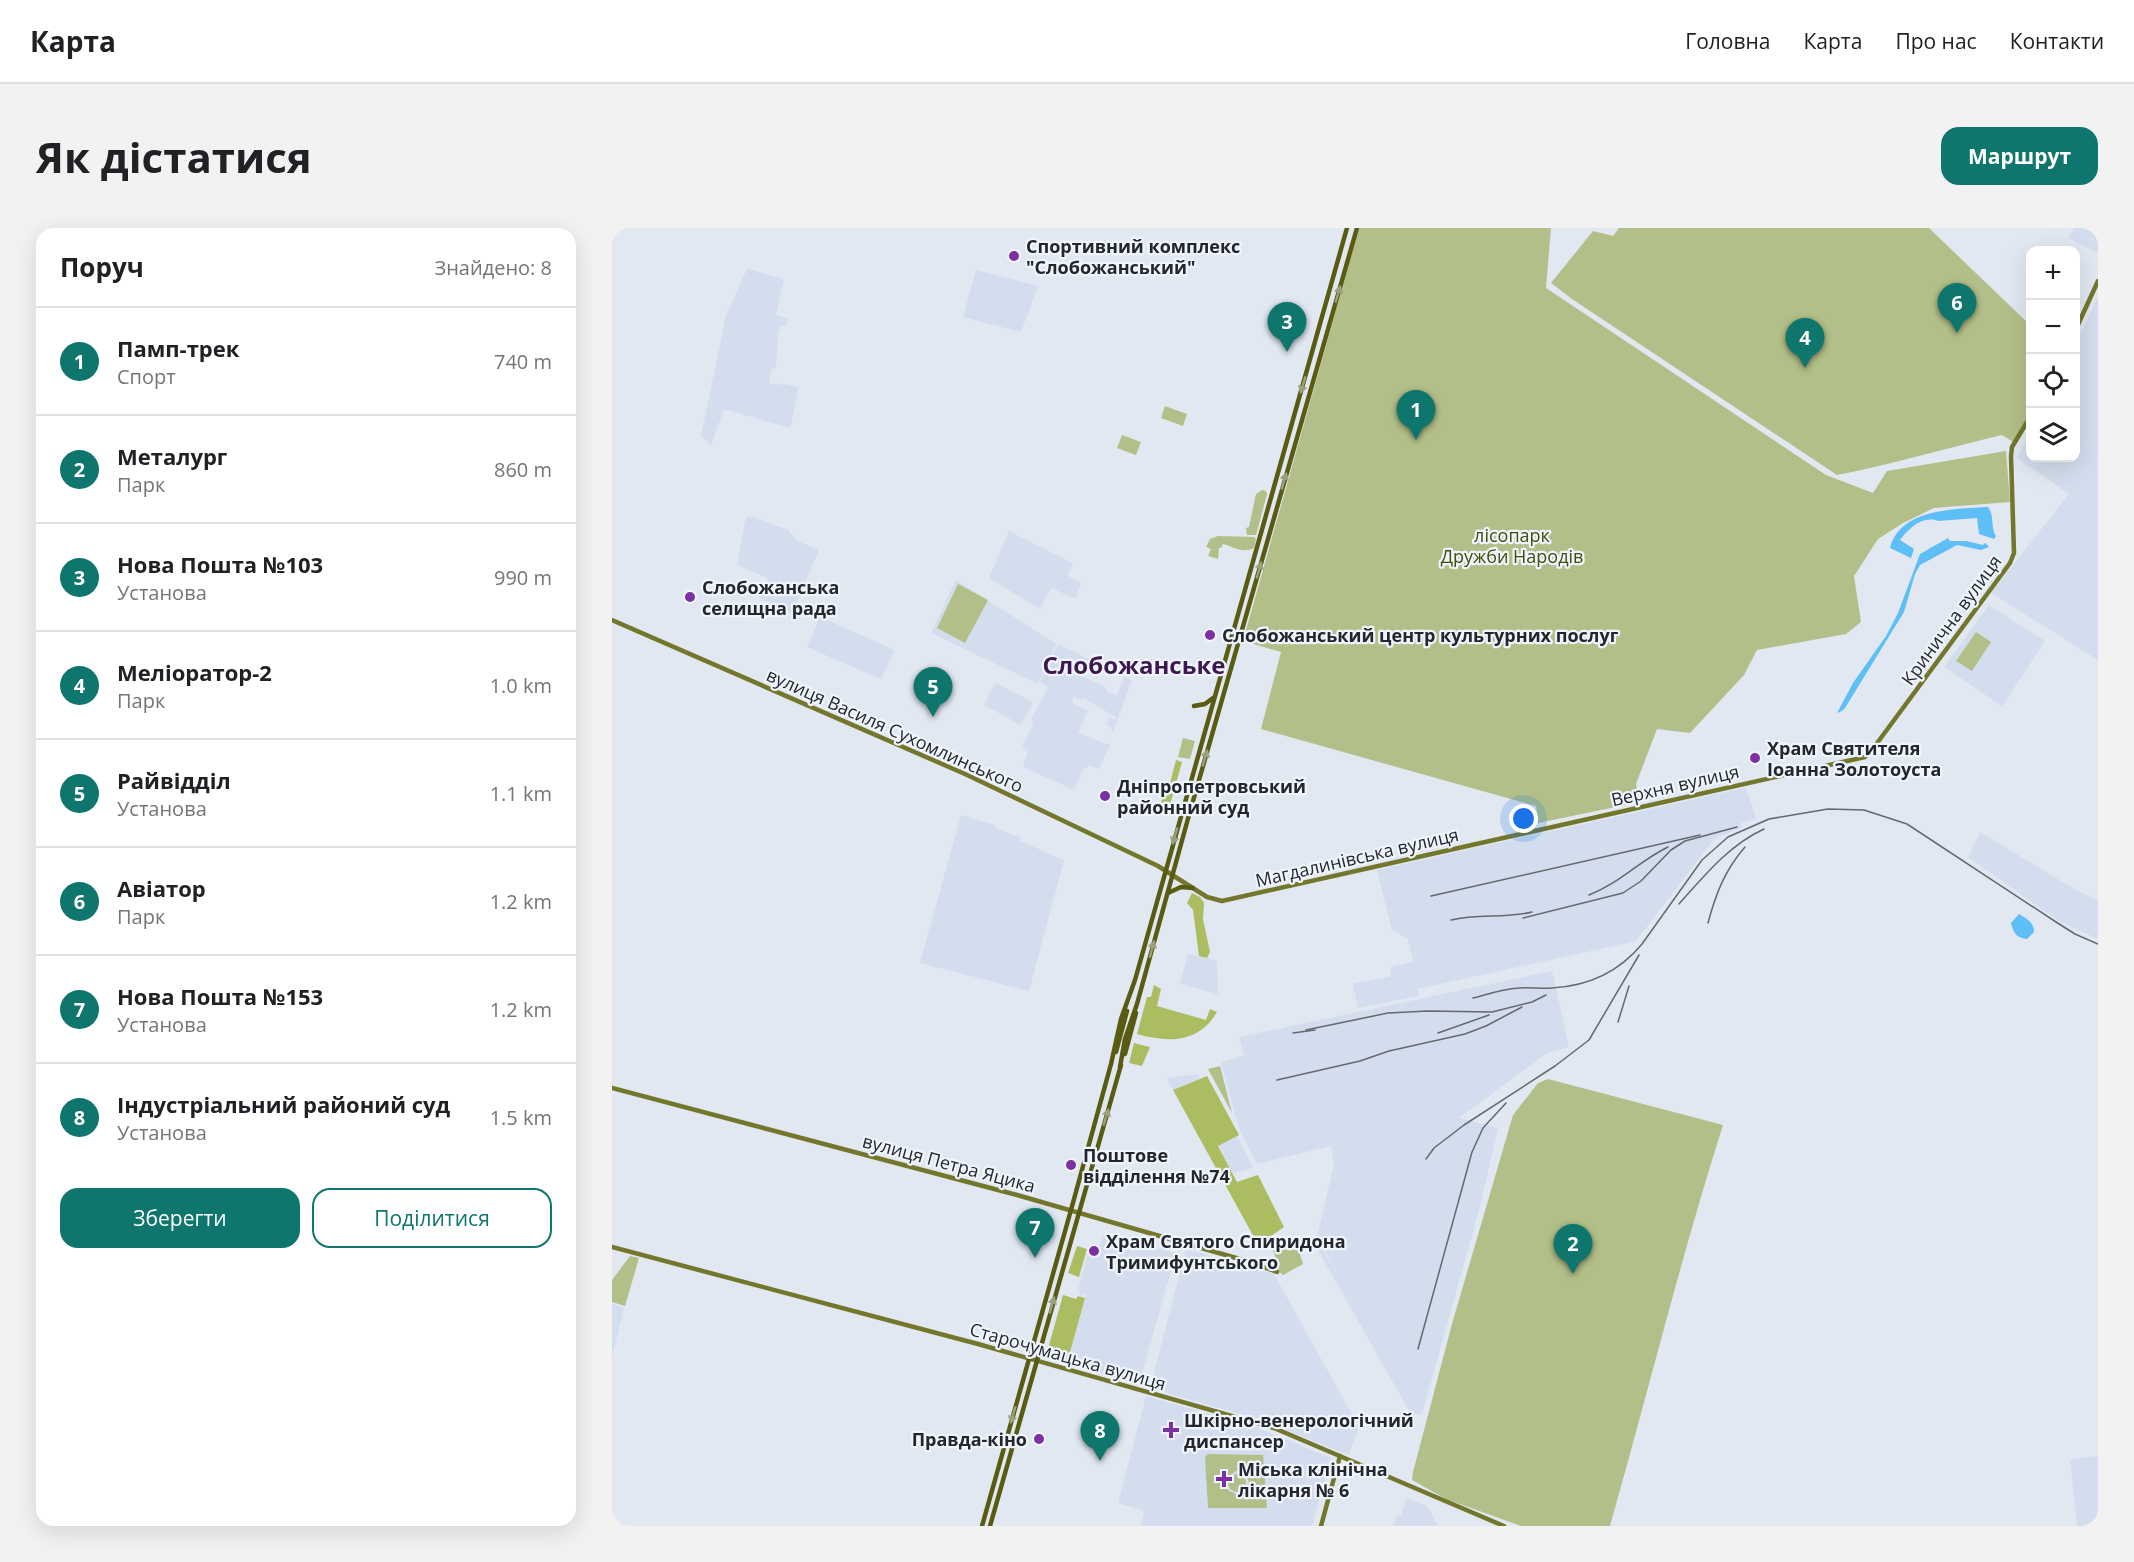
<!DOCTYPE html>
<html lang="uk">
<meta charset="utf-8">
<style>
body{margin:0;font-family:"Open Sans",sans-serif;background:#f2f2f2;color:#202124}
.controls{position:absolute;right:18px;top:18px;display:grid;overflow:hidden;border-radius:12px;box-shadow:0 6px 24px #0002}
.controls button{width:54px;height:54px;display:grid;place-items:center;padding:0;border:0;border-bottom:2px solid #e0e0e0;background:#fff;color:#202124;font:30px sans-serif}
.you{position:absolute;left:912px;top:591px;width:21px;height:21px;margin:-15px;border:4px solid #fff;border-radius:50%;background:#1a73e8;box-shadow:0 0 0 9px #1a73e833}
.badge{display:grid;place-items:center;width:39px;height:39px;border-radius:50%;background:#0f766e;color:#fff;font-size:20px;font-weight:700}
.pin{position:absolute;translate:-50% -50px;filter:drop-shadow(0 2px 3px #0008)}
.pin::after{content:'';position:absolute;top:32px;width:21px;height:18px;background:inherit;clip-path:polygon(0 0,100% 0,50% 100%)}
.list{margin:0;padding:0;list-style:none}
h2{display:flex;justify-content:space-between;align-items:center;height:78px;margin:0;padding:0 24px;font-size:26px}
h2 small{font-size:20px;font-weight:400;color:#757577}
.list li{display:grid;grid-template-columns:39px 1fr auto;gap:18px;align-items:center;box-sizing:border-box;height:108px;padding:0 24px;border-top:2px solid #e0e0e0}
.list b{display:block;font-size:22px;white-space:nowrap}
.list p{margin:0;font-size:20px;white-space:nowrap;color:#757577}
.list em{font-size:20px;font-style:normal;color:#757577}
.actions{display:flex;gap:12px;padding:18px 24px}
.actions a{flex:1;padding:14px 0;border:2px solid #0f766e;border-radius:18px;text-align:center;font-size:21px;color:#0f766e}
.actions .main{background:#0f766e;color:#fff}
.icon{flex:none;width:33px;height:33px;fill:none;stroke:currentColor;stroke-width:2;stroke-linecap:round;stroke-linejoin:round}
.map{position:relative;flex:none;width:1486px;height:1298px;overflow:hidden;border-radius:18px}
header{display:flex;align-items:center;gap:36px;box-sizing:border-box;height:84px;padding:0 30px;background:#fff;border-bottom:2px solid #e0e0e0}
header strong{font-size:28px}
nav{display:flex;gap:33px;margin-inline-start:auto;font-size:21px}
.intro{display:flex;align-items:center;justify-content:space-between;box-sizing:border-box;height:144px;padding:0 36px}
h1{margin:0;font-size:42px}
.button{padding:15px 27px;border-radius:18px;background:#0f766e;color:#fff;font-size:21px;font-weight:700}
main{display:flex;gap:36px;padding:0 36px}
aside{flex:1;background:#fff;border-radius:18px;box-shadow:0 6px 24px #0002}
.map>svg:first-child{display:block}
.built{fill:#d3dded}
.green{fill:#b3bf88;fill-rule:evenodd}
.forest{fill:#abbd60}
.water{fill:#5ebef6}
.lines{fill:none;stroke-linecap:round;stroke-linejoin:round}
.secondary{stroke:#73762b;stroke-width:4.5}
.primary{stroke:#585b11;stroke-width:4.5}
.rail{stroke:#65686e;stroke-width:1.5}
.oneway{fill:#9ca07c}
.poi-dot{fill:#7d30a2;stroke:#eff5ff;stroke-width:2}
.labels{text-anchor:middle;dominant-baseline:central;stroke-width:4.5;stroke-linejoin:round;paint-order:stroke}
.poi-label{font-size:18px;font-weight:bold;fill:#24262a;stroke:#eff5ff;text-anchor:start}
.park-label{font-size:18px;fill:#444e05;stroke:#eff5ff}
.street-label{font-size:18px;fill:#24262a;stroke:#eff5ff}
.district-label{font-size:24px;font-weight:bold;fill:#3d1950;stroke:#eff5ff}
</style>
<header>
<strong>Карта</strong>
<nav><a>Головна</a><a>Карта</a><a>Про нас</a><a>Контакти</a></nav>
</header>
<div class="intro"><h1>Як дістатися</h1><a class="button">Маршрут</a></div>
<main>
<aside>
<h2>Поруч<small>Знайдено: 8</small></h2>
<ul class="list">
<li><span class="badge">1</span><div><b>Памп-трек</b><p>Спорт</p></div><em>740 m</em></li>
<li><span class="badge">2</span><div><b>Металург</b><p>Парк</p></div><em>860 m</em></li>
<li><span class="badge">3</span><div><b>Нова Пошта №103</b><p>Установа</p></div><em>990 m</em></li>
<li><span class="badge">4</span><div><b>Меліоратор-2</b><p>Парк</p></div><em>1.0 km</em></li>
<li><span class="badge">5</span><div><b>Райвідділ</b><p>Установа</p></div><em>1.1 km</em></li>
<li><span class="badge">6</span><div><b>Авіатор</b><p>Парк</p></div><em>1.2 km</em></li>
<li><span class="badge">7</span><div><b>Нова Пошта №153</b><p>Установа</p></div><em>1.2 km</em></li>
<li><span class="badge">8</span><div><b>Індустріальний районий суд</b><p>Установа</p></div><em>1.5 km</em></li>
</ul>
<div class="actions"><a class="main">Зберегти</a><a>Поділитися</a></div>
</aside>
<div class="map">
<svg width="1486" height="1298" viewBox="0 0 1486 1298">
<rect width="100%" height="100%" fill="#e1e8f1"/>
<g class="built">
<path d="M1462,0H1486V25L1456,10Z"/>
<path d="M135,41L172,51L164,87L176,90L175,97L169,98L166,105L164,140L159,141L157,156L168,157V155L187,159L178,200L112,181L99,217L89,208L114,88Z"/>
<path d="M364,42L426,58L409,104L351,89Z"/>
<path d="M1486,69V432L1379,365L1457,266L1405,230L1418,204V230H1464V115Z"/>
<path d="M134,289H142L176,302L185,313L207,322L180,385L148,370L156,350L125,337Z"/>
<path d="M397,303L461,335L456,348L469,354L464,371L439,360L428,381L377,350Z"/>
<path d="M344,352L444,416L426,456L319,405Z"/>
<path d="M1377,377L1433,413L1390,478L1332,439Z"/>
<path d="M208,389L283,422L269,451L195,419Z"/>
<path d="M446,416L479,432L472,449L495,460L494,463L500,466L505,468L512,449L520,452L501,504L499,503L500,500L495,497L497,489L503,492L504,489L471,470L469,472L462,468L460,475L476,483L466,505L498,517L487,541L477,537L475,540L472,539L462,562L411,539L416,522L410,519L422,494L419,492L436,459L428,454Z"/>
<path d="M383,455L421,474L409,497L372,477Z"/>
<path d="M1132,560L1135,562L1144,591L1129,595V600L1102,611L1024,713L806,761L803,747L807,768L746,780L741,756L779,748L778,739L801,734L796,711L780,702L765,642Z"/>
<path d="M349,587L383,597V600L409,610L408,613L452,632L417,763L308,735Z"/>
<path d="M1368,604L1454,656L1484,672L1486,671V711L1445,692L1356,629Z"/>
<path d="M576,726L605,733L606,766L568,756Z"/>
<path d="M940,743L957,819L935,825L847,890L886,900L868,979L810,1186H799L702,1015L706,1013L732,1058L705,1008L722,937L719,918L645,936L626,898L609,834L632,828L627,809Z"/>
<path d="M587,846V851L561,862L555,850Z"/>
<path d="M625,908L641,940L621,945L606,917Z"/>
<path d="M492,1005L564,1025L527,1156L455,1135L474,1066L472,1065L471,1068L467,1067L468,1063L466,1062L478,1017L487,1020Z"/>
<path d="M574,1021L662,1046L747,1199L737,1227L655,1194L538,1160Z"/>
<path d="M0,1076L12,1080L0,1129Z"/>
<path d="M534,1168L644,1199L719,1230L700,1298H529L532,1283L506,1275Z"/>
<path d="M1486,1228V1298H1465L1458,1231Z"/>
<path d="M794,1270L815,1278L826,1298H781L785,1288L789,1289Z"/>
</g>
<g class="green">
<path d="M747,0H939L934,60L1214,247L1261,265L1275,243L1394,223L1398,274L1322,280L1291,295L1266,311L1242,348L1249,394L1234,406L1145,422L1132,447L1078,505L1045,501L1024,556L1028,574L926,595L924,578L649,501L669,424L631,413Z"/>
<path d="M1007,0H1317L1418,97V183L1403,215L1390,207C1335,220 1281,236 1225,247L960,71L939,55L981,3L1001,8Z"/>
<path d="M553,178L575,186L571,198L549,190Z"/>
<path d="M510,207L529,214L524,227L505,220Z"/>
<path d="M650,262L654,263L655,266L644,307H635L634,300L637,299L644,266Z"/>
<path d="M606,308L642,309L644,311L642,320C630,326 620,318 611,316L609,320H607L606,331L596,328L599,321L594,319L598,311Z"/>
<path d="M346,356L376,372L353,415L325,400Z"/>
<path d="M1364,404L1379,414L1360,443L1344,433Z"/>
<path d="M571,510L583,513L578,531L566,529Z"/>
<path d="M608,838L620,885L596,841Z"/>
<path d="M936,851L1111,897C1069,1029 1036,1164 998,1298H909L834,1271L800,1252L801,1244L840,1096L901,887L926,855Z"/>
<path d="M675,1011L678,1018L687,1023L691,1036L671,1047L665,1042L666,1034L659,1019Z"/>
<path d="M18,1028L27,1030L13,1078L0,1074V1052Z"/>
<path d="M596,1226L651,1227L655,1280H596L593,1229ZM624,1243L634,1247L637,1254L633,1263L627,1267L617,1263L613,1256L615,1249Z"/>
<circle cx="625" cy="1255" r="9"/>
</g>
<g class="forest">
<path d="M564,532L570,534L558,577L549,575L552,563L559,561L558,555Z"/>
<path d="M580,665L588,669L592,675L591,691L598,724L595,730L587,728L581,682L575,675Z"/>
<path d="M542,757L549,761L545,778L594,792L598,781L605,784C587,815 557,815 525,806L535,769H539Z"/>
<path d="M522,815L538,819L530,838L517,835Z"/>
<path d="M595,848L627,907L606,918L625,954L646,947L672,999L659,1008L643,1011L561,862Z"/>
<path d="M465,1018L475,1021L467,1049L456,1045Z"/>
<path d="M451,1067L464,1071L466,1068L473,1070L455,1135L434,1128Z"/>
</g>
<g class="water">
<path d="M1376,279C1383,288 1378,299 1384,308L1382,311L1367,306L1365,290L1326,293C1311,287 1297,300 1288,312L1302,321L1299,330L1278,320C1288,280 1344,281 1376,279Z"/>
<path d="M1336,310L1338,313H1354L1371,317L1373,315L1377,319L1369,322L1345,317L1308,337L1303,346L1292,384L1233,480L1230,483L1225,485L1241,455L1274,408L1286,385L1308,326Z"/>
<path d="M1407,686C1415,691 1422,694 1422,704L1415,711C1405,710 1401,705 1399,695Z"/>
</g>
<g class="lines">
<g class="secondary">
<path d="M1464,101L1486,53"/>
<path d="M0,392L353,546L546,638L595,669L610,673L1253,529L1260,522L1398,335L1402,325L1399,228L1400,219L1418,189"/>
<path d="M0,860L405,967L638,1034L665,1044"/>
<path d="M0,1019L366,1116L662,1200L892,1298"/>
<path d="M709,1298L728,1228"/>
</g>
<g class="primary">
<path d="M582,478L593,476L601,470"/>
<path d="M556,665L569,659L581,660"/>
<path d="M504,824L515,783"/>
<path d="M513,826L524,785"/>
<path d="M508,839L513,811L525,776L577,587L745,0"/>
<path d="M370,1298L459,982L499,836L509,791L523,752L735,0"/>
<path d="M378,1298L509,837"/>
</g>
<g class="rail">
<path d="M977,667C1008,655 1027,633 1056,619"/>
<path d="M819,668L1088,607"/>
<path d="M1067,676C1092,648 1117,617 1152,601"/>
<path d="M911,690L1011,665L1029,653L1059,622L1073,613L1125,599"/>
<path d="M839,692C867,685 893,691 920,684"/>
<path d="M1096,695C1104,665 1113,642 1133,619"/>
<path d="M861,770C876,766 891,761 907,760C918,759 929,761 940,760C976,758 1007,744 1030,716L1090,632L1116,609L1157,591L1216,581L1252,582L1295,596L1444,694L1463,706L1486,716"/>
<path d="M1006,794L1017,758"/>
<path d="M694,802L776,785L816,783L880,784L920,774L934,767"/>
<path d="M681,805L703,802"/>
<path d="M826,805L877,787"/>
<path d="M665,852L748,833L777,823L853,806L874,798L910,779"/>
<path d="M814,931L822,920L852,897L943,838L977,812L1027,727"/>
<path d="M806,1121L860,924L871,900L894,875"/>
</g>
</g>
<defs><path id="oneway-solid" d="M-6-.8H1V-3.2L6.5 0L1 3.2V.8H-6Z" transform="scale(1.5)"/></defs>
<g class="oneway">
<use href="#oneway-solid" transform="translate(726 66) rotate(-74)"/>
<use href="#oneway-solid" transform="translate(691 157) rotate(106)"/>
<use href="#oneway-solid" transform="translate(672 253) rotate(-74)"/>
<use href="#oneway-solid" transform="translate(647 342) rotate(-74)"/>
<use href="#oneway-solid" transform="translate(593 530) rotate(-74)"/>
<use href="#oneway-solid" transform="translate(563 608) rotate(106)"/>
<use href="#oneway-solid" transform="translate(540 721) rotate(-75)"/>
<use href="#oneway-solid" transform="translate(494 889) rotate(-73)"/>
<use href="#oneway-solid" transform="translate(440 1077) rotate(-74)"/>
<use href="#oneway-solid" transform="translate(401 1187) rotate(106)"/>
</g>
<g class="poi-dot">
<circle cx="402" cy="28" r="6"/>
<circle cx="78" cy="369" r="6"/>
<circle cx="598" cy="407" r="6"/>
<circle cx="1143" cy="530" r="6"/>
<circle cx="493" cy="568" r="6"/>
<circle cx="459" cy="937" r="6"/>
<circle cx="482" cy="1023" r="6"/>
<path d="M556 1193h6v6h6v6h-6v6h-6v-6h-6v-6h6z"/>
<circle cx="427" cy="1211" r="6"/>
<path d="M609 1242h6v6h6v6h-6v6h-6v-6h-6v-6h6z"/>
</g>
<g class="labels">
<g class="poi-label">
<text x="414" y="18">Спортивний комплекс<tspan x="414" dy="21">"Слобожанський"</tspan></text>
<text x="90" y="359">Слобожанська<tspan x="90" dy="21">селищна рада</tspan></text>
<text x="610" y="407">Слобожанський центр культурних послуг</text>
<text x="1155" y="520">Храм Святителя<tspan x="1155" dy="21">Іоанна Золотоуста</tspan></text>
<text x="505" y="558">Дніпропетровський<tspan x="505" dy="21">районний суд</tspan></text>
<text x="471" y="927">Поштове<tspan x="471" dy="21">відділення №74</tspan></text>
<text x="494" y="1013">Храм Святого Спиридона<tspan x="494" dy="21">Тримифунтського</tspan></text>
<text x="572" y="1192">Шкірно-венерологічний<tspan x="572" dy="21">диспансер</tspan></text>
<text x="415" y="1211" text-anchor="end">Правда-кіно</text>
<text x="626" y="1241">Міська клінічна<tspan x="626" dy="21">лікарня № 6</tspan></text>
</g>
<g class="park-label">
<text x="900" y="307">лісопарк<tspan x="900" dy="21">Дружби Народів</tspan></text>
</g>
<g class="street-label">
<text transform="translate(1339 392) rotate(-54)">Кринична вулиця</text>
<text transform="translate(283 502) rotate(24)">вулиця Василя Сухомлинського</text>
<text transform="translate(1063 557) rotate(-13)">Верхня вулиця</text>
<text transform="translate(745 629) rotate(-13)">Магдалинівська вулиця</text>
<text transform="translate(337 935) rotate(15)">вулиця Петра Яцика</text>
<text transform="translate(456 1128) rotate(16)">Старочумацька вулиця</text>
</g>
<g class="district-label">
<text x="522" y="436">Слобожанське</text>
</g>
</g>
</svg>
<div class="controls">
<button>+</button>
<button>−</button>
<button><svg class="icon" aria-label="locate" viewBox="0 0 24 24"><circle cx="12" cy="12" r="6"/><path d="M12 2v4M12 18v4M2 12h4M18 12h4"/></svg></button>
<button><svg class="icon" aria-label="layers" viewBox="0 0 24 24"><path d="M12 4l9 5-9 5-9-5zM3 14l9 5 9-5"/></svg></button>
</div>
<div class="you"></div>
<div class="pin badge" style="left:804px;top:212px">1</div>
<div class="pin badge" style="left:961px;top:1046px">2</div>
<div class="pin badge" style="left:675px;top:124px">3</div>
<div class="pin badge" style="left:1193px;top:140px">4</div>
<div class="pin badge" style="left:321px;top:489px">5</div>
<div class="pin badge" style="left:1345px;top:105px">6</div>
<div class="pin badge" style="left:423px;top:1030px">7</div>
<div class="pin badge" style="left:488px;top:1233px">8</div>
</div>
</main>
